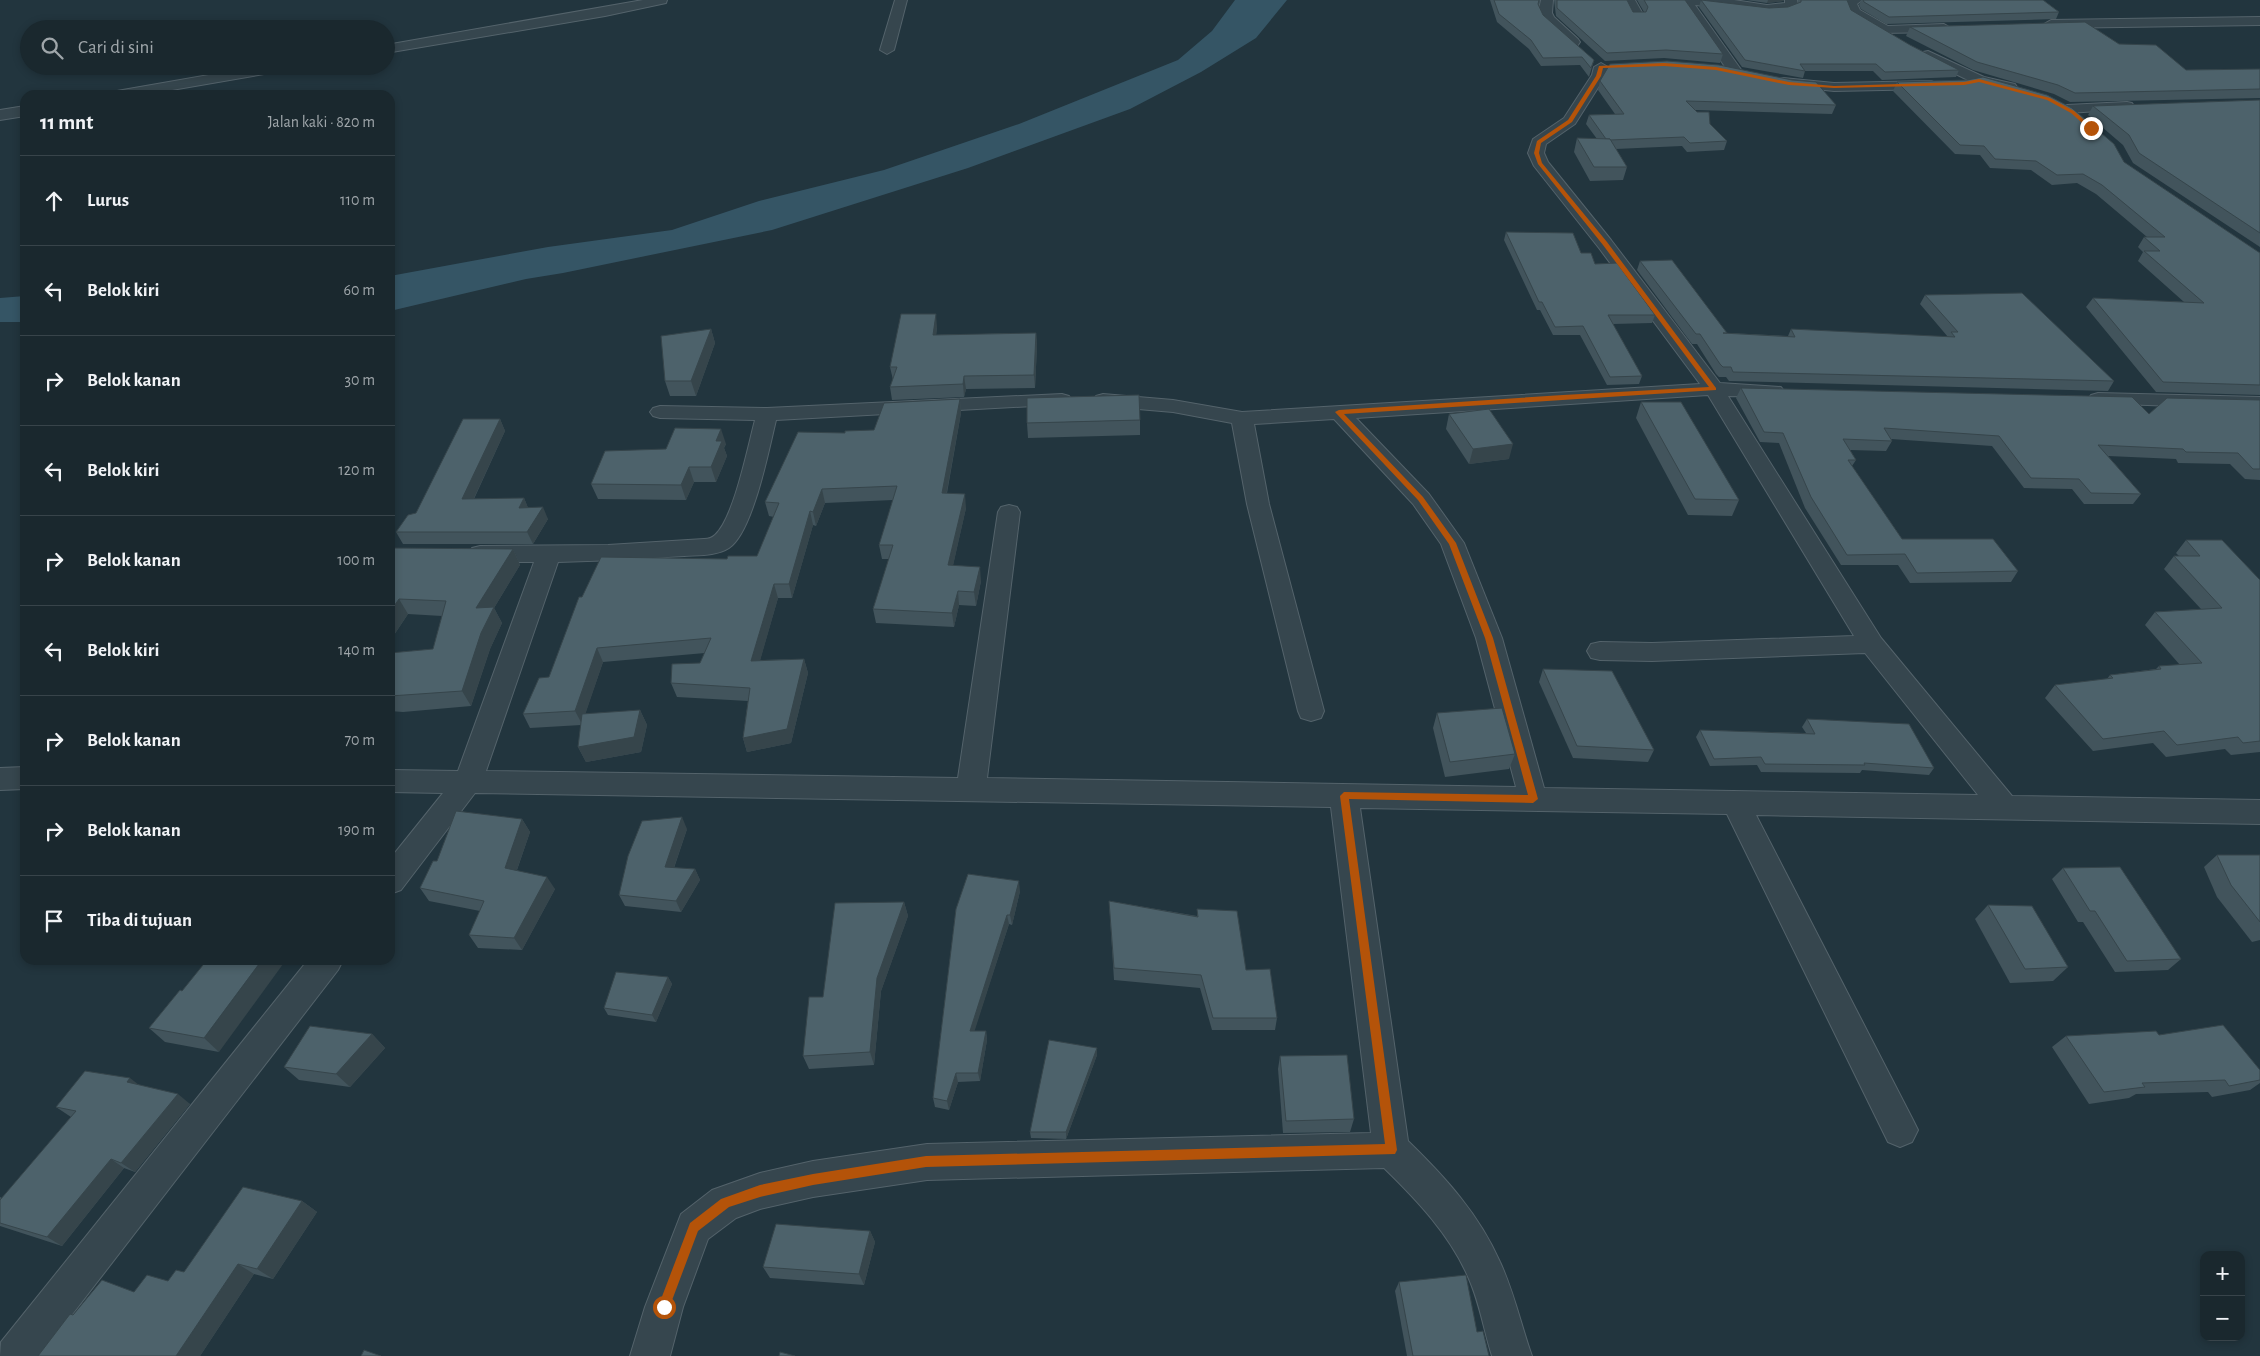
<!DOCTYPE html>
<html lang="id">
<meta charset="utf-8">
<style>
body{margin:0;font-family:"Alegreya Sans",sans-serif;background:#27343a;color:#f1f3f6}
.controls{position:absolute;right:15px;bottom:15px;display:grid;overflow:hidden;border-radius:10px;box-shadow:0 2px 8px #0003}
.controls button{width:45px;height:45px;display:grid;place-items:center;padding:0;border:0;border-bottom:1px solid #38444a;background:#1a282e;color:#f1f3f6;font:25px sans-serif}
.stop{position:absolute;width:15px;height:15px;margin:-11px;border:4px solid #b45309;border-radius:50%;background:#fff}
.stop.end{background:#b45309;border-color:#fff;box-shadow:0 1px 5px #0008}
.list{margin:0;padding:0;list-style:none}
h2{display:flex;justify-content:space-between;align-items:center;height:65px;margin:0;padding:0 20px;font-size:21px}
h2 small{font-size:16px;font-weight:400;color:#9fa6aa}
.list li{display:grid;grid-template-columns:32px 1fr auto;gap:15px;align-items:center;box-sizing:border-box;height:90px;padding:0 20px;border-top:1px solid #38444a}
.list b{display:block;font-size:19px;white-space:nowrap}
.list em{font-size:16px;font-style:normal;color:#9fa6aa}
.icon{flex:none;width:28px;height:28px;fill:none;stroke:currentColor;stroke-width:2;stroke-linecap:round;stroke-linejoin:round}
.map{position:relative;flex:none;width:2260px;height:1356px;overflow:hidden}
.search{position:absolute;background:#1a282e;box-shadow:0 2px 8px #0003;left:20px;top:20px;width:375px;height:55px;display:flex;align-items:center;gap:12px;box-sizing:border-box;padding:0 18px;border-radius:28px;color:#9fa6aa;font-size:19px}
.panel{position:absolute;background:#1a282e;box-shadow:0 2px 8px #0003;left:20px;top:90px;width:375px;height:875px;border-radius:15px}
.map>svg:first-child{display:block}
.water{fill:#355565}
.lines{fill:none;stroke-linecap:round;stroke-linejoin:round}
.minor-casing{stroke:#54636b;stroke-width:2}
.minor{fill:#36464e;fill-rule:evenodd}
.wall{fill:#42545c}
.shaded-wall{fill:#36454b}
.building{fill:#4d626b;stroke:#36454b}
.route{fill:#b45309}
</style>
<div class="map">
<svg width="2260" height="1356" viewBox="0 0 2260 1356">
<rect width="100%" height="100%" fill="#22353e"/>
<g class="water">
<path d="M1235,0H1287L1256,38L1201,72L1130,109L968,168L772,230L563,273L526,279L390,311V276L548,247L672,230L759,201L884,170L1019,124L1178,60L1212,31Z"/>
<path d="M25,296V322H0V298Z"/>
</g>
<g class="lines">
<g class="minor-casing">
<g id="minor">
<path d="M643,0H667L666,3L605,16L386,53V45Z"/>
<path d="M895,0H907L894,50L887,54L880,50Z"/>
<path d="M1541,0H1553L1552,13L1554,17L1578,39L1580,42L1578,45H1568L1541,19L1538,13Z"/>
<path d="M1623,0H1635L1644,16L1642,19H1632Z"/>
<path d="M1648,0H1734L1767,5L1785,3V0H1797L1798,5L1790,11L1777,13L1695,5L1742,71L1735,75L1730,74L1682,4H1654Z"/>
<path d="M1845,0H1862L1857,4L1860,10L1888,26L1944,24L1951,28L1944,32L1880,33L1849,15L1844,2Z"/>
<path d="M2260,17V25L2051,28L2044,24L2051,20Z"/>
<path d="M1928,51L1984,77L2015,84L2017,87L2010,91L1974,83L1923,58L1921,55L1923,52Z"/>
<path d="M1601,63L1608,67L1606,75L1575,124L1546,144L1544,153L1548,162L1611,240L1720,383L1781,387L1784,391L1781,395L1774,397L1728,396L1881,638L2012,796L2260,800V824L1756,815L1912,1118L1918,1130L1912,1142L1900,1147L1888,1142L1727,814L1360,808L1408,1141C1445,1177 1479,1214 1500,1262C1514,1292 1521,1325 1532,1356H1492C1484,1331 1480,1304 1469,1279C1451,1236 1417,1200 1384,1168L927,1180L813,1197L760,1209L736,1218L708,1239L683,1307L670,1356H630L645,1307L681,1214L712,1190L760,1173L813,1161L927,1144L1371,1133L1331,807L475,793L401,890L390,894V859L443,793L390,792V770L458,771L534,562H480L472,560L468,554L472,548L480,546L608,545L704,539C708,539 712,538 715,535C734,518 748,446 755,420L660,418L653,416L650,412L653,408L660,406L767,408L1062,394L1069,396L1072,400L1069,404L776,420C769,449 753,532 729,548C717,556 698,555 684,556C642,559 600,561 558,562L486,771L958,778L998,512L1001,507L1009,505L1017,507L1020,512L987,778L1516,787L1476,638L1441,544L1413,504L1334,419L1254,424L1269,504L1324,711L1321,718L1311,721L1301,718L1298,711L1247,504L1232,423L1173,412L1103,406L1096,404L1093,400L1096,396L1103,394L1173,400L1242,412L1700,384L1599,248L1534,166L1528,153L1533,139L1564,118L1592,75L1594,67ZM1708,395L1854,636L1652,643L1600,642L1591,644L1587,651L1591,658L1600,660L1652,661L1865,653L1978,795L1544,788L1502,638L1464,543L1429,494L1356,418Z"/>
<path d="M261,66H294L287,70L143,95H110L117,91Z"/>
<path d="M1783,78L1834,83L1932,81L1939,85L1932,89L1834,91L1778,85L1776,82L1778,79Z"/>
<path d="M2127,102L2132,103L2134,106L2132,109L2067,113L2062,112L2060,109L2062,106L2067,105Z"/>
<path d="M25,106V116L0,120V110Z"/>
<path d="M2098,393L2260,397V409L2091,403L2088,399L2091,395Z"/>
<path d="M25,767V789L0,790V768Z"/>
<path d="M308,960H343L338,970L40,1356H0L1,1342Z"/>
</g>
</g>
<use href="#minor" class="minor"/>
</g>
<g class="wall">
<path d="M1490,0H1540L1539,6L1543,15L1594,60L1589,77L1580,65L1541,66L1529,49L1497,22Z"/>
<path d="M1554,0H1627L1633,12H1644L1637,0H1685L1723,54L1720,63L1664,58L1605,61L1556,16Z"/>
<path d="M1701,0L1769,8L1788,7L1798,3V0H1847L1851,10L1910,45L1959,70L1956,77L1882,80L1873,71H1805L1803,78L1742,67L1699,7Z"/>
<path d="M1746,0H1784L1783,1L1767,3Z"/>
<path d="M1861,0H2043L2059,12L2056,19L1886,24L1861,9L1859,5Z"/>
<path d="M1910,27L2119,44L2186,70L2260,69V98L2070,102L2054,94L1973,70L1906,36Z"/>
<path d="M1600,81L1836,105L1832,114L1695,110L1727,141L1724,150L1687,152L1682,146L1616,149L1627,167L1623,180L1590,181L1574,152L1577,138L1597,139L1586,124L1589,115L1615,114L1598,90Z"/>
<path d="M1897,82L2124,162L2260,253V395L2156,392L2086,307L2093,298L2184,302L2138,261L2143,252L2138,247L2144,237H2147L2096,194L2077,183L2052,185L2031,170L1990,168L1980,155L1955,154L1893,91Z"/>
<path d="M2260,100V247L2133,163L2123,145L2088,115L2093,106Z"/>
<path d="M1506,232L1581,253L1655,315L1652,323L1613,324L1642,376L1639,384L1607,385L1580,335H1553L1540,310H1537L1504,240Z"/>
<path d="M1640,261L1727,333L1788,336L1791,329L1948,337L1920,304L1925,295L2114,381L2108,391L1729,381L1726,377H1719L1716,374L1697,344H1692L1637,270Z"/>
<path d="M937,327L936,335L1036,333L1037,346L1035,388L966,389L964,397L892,400L890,387L893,380L890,367Z"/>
<path d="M711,329L715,343L696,396H670L665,381Z"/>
<path d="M1741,388L2149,414L2260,400V480L2245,479L2230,464L2178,463L2176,459L2108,456L2141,494L2133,504H2084L2072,489L2024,488L1992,446L1891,439L1892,441L1886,451L1850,450L1856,460L1852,466L1902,539L2018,571L2011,582L1910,583L1898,565H1841L1805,508L1779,443L1760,442L1736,398Z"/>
<path d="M960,399L961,413L947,493L966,508L953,565L981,581L976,606L959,605L954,627L876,623L873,609L889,559H882L879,545L893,500L825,503L816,526L813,525L792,598H778L760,660L804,659L808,673L791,743L747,752L743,738L748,701L677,697L671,683L700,663L705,653L603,662L585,714L640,710L647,725L641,752L586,762L578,747L581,725L530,728L523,714L549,677L582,597L727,559L757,556L774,517L769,516L765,502L845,433L874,430Z"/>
<path d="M1641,402L1739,500L1732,516L1688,515L1636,418Z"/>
<path d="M1449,414L1509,459L1469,464L1446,429Z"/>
<path d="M500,419L505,431L474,499L524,498L528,508L548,519L533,544H403L396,532L416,513Z"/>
<path d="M1140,420V435L1028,438L1027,423Z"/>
<path d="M726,444L724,448L727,456L716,482H694L686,500L598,499L591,484L666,449Z"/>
<path d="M2186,540L2260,580V752L2231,755L2225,749L2166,757L2153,743L2093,751L2045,698L2055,685L2107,679L2110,675L2156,669L2159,666L2180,665L2145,625L2155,612L2201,609L2164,569L2174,556H2179L2176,553Z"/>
<path d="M390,548L513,549L520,565L494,608L502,623L490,649L471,706L403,712L390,711V653L433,649L442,616L408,614L390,641Z"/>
<path d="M1543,669L1654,750L1648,762L1573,758L1539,682Z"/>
<path d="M1437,713L1515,754L1509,769L1445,777L1433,728Z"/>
<path d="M1807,719L1934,768L1929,775L1862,770L1860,773L1761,772L1757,765L1710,766L1696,737L1700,730L1806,733L1802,727Z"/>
<path d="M522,819L530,832L517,870L555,889L522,950L478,948L469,935L480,911L429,901L420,888L437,861Z"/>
<path d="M687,829L674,868L695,869L700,880L681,912L625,906L619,895Z"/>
<path d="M2217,855H2260V940L2252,942L2217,897L2204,867Z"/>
<path d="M2063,868L2181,959L2168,970L2115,972L2083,922H2078L2052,879Z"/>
<path d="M1020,891L1012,925L1009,924L974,1031H986L987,1040L980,1081L958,1082L949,1110L935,1107L933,1098L956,909Z"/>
<path d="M1109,901L1197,916V909L1246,970L1277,1018L1275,1030H1212L1200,988L1114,980Z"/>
<path d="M904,902L908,916L881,991L874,1065L809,1069L803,1056L823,997Z"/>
<path d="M1988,905L2068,967L2053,981L2010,983L1975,919Z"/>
<path d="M668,977L672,984L656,1022L608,1015L604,1008Z"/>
<path d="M180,990L219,1052L165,1042L149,1028Z"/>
<path d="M372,1034L385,1048L350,1087L299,1080L284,1067Z"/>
<path d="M2159,1035L2260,1070V1083L2250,1090L2212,1097L2208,1092L2136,1094L2129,1098L2089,1104L2052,1047L2066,1036Z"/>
<path d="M1097,1048V1055L1066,1139L1031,1138L1030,1132Z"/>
<path d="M1280,1056L1354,1119L1350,1132L1283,1133L1278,1069Z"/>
<path d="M137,1084L190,1104L135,1172L124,1168L62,1246L0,1226V1197L2,1198L71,1117L56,1107Z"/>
<path d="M302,1201L317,1212L273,1279L254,1274L200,1356H38L73,1315L134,1292L168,1281Z"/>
<path d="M870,1231L875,1242L864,1285L770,1278L763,1267Z"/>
<path d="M1399,1282L1477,1332L1489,1356H1407L1395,1291Z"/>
</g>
<g class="shaded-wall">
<path d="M1768,0H1784L1783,1L1767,3Z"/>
<path d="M936,314L937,327L935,348L933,335Z"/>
<path d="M711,329L715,343L696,396L691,381Z"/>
<path d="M1036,333L1037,346L1035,388L1034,375Z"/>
<path d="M964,376L966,389L964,397L963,384Z"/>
<path d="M960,399L961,413L944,507L942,493Z"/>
<path d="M500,419L505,431L468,511L462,499Z"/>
<path d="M721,429L726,444L724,448L727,456L716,482L711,467L716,441Z"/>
<path d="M390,443L393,448L390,454Z"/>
<path d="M1513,444L1509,459L1469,464L1473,449Z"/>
<path d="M689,467L694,482L686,500L681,485Z"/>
<path d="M822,489L825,503L816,526L813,512Z"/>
<path d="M965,494L966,508L950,579L948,565Z"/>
<path d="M524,498L529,510L519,508Z"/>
<path d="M543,507L548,519L533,544L527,532Z"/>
<path d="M810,511L813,525L792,598L789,584Z"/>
<path d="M513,549L520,565L494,608L502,623L490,649L471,706L462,691L476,608Z"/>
<path d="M980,567L981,581L976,606L974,592Z"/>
<path d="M774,584L778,598L756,675L751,661Z"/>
<path d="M958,591L959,605L954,627L952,613Z"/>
<path d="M399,599L408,614L390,641V612Z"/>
<path d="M597,648L603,662L582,724L575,711Z"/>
<path d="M804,659L808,673L791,743L747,752L743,738Z"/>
<path d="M640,710L647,725L641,752L586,762L578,747Z"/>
<path d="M682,817L687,829L670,879L665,867Z"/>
<path d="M522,819L530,832L513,881L505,868Z"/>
<path d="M695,869L700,880L681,912L676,901Z"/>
<path d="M547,877L555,889L522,950L514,938Z"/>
<path d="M1019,881L1020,891L1012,925L1010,915Z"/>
<path d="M904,902L908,916L881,991L874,1065L870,1052L877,978Z"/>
<path d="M1007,915L1009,924L972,1039L970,1031Z"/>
<path d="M262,960H286L219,1052L204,1038Z"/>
<path d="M668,977L672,984L656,1022L652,1015Z"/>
<path d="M986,1031L987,1040L980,1081L978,1073Z"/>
<path d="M372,1034L385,1048L350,1087L336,1074Z"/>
<path d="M1097,1048V1055L1066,1139V1132Z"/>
<path d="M956,1073L958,1082L949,1110L947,1101Z"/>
<path d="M130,1078L143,1088L127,1082Z"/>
<path d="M178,1094L190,1104L135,1172L121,1163Z"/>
<path d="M111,1159L124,1168L62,1246L47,1237Z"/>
<path d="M302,1201L317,1212L273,1279L257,1269Z"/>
<path d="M870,1231L875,1242L864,1285L859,1274Z"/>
<path d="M238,1264L254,1274L200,1356H176Z"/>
</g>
<g class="building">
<path d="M1494,0H1539L1538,4L1543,15L1594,60L1591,68L1582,57L1543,58L1531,40L1499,14Z"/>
<path d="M1557,0H1627L1633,12H1646L1648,7L1644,0H1685L1723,54L1666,50L1607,53L1557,8Z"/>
<path d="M1701,0L1769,8L1788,7L1801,2V0H1847L1851,10L1910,45L1959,70L1885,72L1876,64H1800L1805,71L1745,60Z"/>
<path d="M1863,0H2043L2059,12L1889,17L1864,2Z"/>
<path d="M2085,22L2119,44L2156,45L2186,70L2260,69V89L2075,93L2058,85L1977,62L1910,27Z"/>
<path d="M1667,61L1719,65L1792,80L1816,82L1836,105L1686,101L1697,112H1709L1710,124L1727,141L1690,143L1684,137L1610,140V139H1606L1589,115L1624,114L1600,81L1610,64Z"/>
<path d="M1983,77L2047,95L2072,108L2114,144L2124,162L2260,253V385L2163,382L2093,298L2204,303L2144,251H2160L2144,237H2165L2102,185L2083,174L2057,175L2036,161L1995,159L1984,146L1960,145L1897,82L1967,80Z"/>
<path d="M2260,100V233L2139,153L2129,135L2093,106Z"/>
<path d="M1577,138L1610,139L1627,167H1594Z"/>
<path d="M1506,232L1573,233L1581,253H1591L1595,264L1617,263L1655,315H1608L1642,376L1610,377L1583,326L1555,327L1542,302H1539Z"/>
<path d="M1672,260L1727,333H1723L1795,337L1791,329L1955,337L1951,332H1958L1925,295L2022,293L2114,381L1733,372L1731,367H1723L1720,364L1700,334H1696L1640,261Z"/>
<path d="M901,314H936L933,335L1036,333L1034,375L964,376L963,384L890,387L897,367H890Z"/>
<path d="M711,329L691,381H665L661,336Z"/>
<path d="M1741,388L2132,397L2149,414L2167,398L2260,400V469H2253L2238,453L2186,452L2183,449L2098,445L2141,494L2091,493L2079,479L2031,478L1999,436L1884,428L1892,441L1843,439L1856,460H1848L1902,539H1993L2018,571L1917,573L1905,554L1847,555L1811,497L1783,433L1764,432Z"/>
<path d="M1139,395L1140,420L1027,423V398Z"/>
<path d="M960,399L942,493L965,494L948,565L980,567L974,592L958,591L952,613L873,609L893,545H879L897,486L822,489L813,512L810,511L789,584H774L751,661L804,659L787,729L743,738L750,688L671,683L672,664L700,663L711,638L597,648L575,711L523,714L539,678L549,677L579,597H582L601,557L727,559L728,556H757L779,503L765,502L798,432L845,433V431L874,430L884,403Z"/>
<path d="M1641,402H1681L1739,500L1695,499Z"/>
<path d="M1489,409L1513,444L1473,449L1449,414Z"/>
<path d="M463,419H500L462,499L524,498L519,508L543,507L527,532H396L408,515L416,513Z"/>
<path d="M675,428L721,429L716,441H722L711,467H689L681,485L591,484L605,451L666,449Z"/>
<path d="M2186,540H2222L2260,580V741L2243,743L2238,737L2177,745L2164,731L2103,739L2055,685L2113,678L2110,675L2161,669L2159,666L2202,663L2155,612L2222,608L2174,556H2200Z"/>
<path d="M390,548L513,549L476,608L494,607L481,633L462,691L390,696V653L433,649L446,601L399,599L390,612Z"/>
<path d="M1543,669L1612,671L1654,750L1577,746Z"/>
<path d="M1502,708L1515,754L1450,762L1437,713Z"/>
<path d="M640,710L634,737L578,747L582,714Z"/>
<path d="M1807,719L1909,724L1934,768L1864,763L1865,765L1765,764L1761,757L1714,759L1700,730L1815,734Z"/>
<path d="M456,811L522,819L505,868L547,877L514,938L469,935L484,901L420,888L433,861H437Z"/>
<path d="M682,817L665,867L695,869L676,901L619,895L628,856L642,821Z"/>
<path d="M2217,855H2260V922L2231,885Z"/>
<path d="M2120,867L2181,959L2127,961L2095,911H2090L2063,868Z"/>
<path d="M968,874L1019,881L1010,915H1007L970,1031H986L978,1073H956L947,1101L933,1098L956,909Z"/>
<path d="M1109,901L1198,917L1197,909L1237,911L1246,970L1270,969L1277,1018H1213L1201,975L1114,968Z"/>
<path d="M904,902L877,978L870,1052L803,1056L809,997H823L835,903Z"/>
<path d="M1988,905L2032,906L2068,967L2025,969Z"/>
<path d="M207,960H262L204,1038L149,1028L180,990L182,991Z"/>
<path d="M616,972L668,977L652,1015L604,1008Z"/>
<path d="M2223,1025L2260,1070V1080L2229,1086L2225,1080L2142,1083L2145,1087L2104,1092L2066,1036L2156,1031L2159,1035Z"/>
<path d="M310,1026L372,1034L336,1074L284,1067Z"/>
<path d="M1049,1040L1097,1048L1066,1132H1030Z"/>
<path d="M1347,1055L1354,1119L1286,1121L1280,1056Z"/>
<path d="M85,1071L130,1078L127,1082L178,1094L121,1163L111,1159L47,1237L0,1223V1200L76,1111L56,1107Z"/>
<path d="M243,1187L302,1201L257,1269L238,1264L176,1356H38L70,1314L73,1315L102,1280L134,1292L147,1275L168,1281L176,1270L184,1272Z"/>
<path d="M776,1224L870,1231L859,1274L763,1267Z"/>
<path d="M1466,1275L1477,1332L1483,1331L1489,1356H1413L1399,1282Z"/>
<path d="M364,1350L381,1356H361Z"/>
<path d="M780,1352L795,1356H779Z"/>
</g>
<path class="route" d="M1664,63L1716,67L1789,82L1834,86L1964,82L1979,79L2050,98L2074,111L2093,128L2089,129L2071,113L2047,100L1979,82L1964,85L1834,88L1789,85L1716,70L1664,66L1603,68L1601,76L1572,122L1541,143L1539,153L1542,163L1607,242L1716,388V390L1344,414L1423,497L1456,543L1493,638L1538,799L1533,803L1349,799L1397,1150L1395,1154L926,1167L813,1185L760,1197L729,1207L698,1231L668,1311L664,1313L660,1311L658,1307L690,1223L721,1199L760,1185L813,1174L926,1156L1385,1144L1340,796L1344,792L1528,795L1485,638L1449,544L1418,500L1335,412L1339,410L1563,395L1709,387L1603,245L1538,164L1534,153L1537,141L1568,120L1596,76L1599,66Z"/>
</svg>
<div class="controls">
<button>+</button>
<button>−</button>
</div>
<div class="stop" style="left:664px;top:1307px"></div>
<div class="stop end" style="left:2091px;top:128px"></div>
<div class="search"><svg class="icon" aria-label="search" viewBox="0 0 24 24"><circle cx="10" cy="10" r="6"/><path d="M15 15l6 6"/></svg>Cari di sini</div>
<section class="panel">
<h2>11 mnt<small>Jalan kaki · 820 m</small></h2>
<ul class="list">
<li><svg class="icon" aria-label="ahead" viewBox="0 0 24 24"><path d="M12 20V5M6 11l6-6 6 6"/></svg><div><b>Lurus</b></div><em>110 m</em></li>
<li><svg class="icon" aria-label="left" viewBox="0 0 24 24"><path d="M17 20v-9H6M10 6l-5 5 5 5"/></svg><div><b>Belok kiri</b></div><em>60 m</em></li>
<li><svg class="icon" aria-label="right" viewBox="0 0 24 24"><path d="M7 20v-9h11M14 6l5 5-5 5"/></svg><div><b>Belok kanan</b></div><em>30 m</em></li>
<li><svg class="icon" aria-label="left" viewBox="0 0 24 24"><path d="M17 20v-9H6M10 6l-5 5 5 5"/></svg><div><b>Belok kiri</b></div><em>120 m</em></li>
<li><svg class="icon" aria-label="right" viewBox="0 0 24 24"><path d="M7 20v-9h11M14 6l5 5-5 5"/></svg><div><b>Belok kanan</b></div><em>100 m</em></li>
<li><svg class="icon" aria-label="left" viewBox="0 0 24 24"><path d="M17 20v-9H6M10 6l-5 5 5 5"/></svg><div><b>Belok kiri</b></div><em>140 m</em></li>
<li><svg class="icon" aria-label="right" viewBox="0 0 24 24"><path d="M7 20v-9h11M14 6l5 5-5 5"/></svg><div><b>Belok kanan</b></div><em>70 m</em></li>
<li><svg class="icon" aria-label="right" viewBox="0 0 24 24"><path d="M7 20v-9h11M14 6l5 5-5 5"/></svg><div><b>Belok kanan</b></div><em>190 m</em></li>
<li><svg class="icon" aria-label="arrive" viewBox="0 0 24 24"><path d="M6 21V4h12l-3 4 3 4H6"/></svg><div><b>Tiba di tujuan</b></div></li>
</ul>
</section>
</div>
